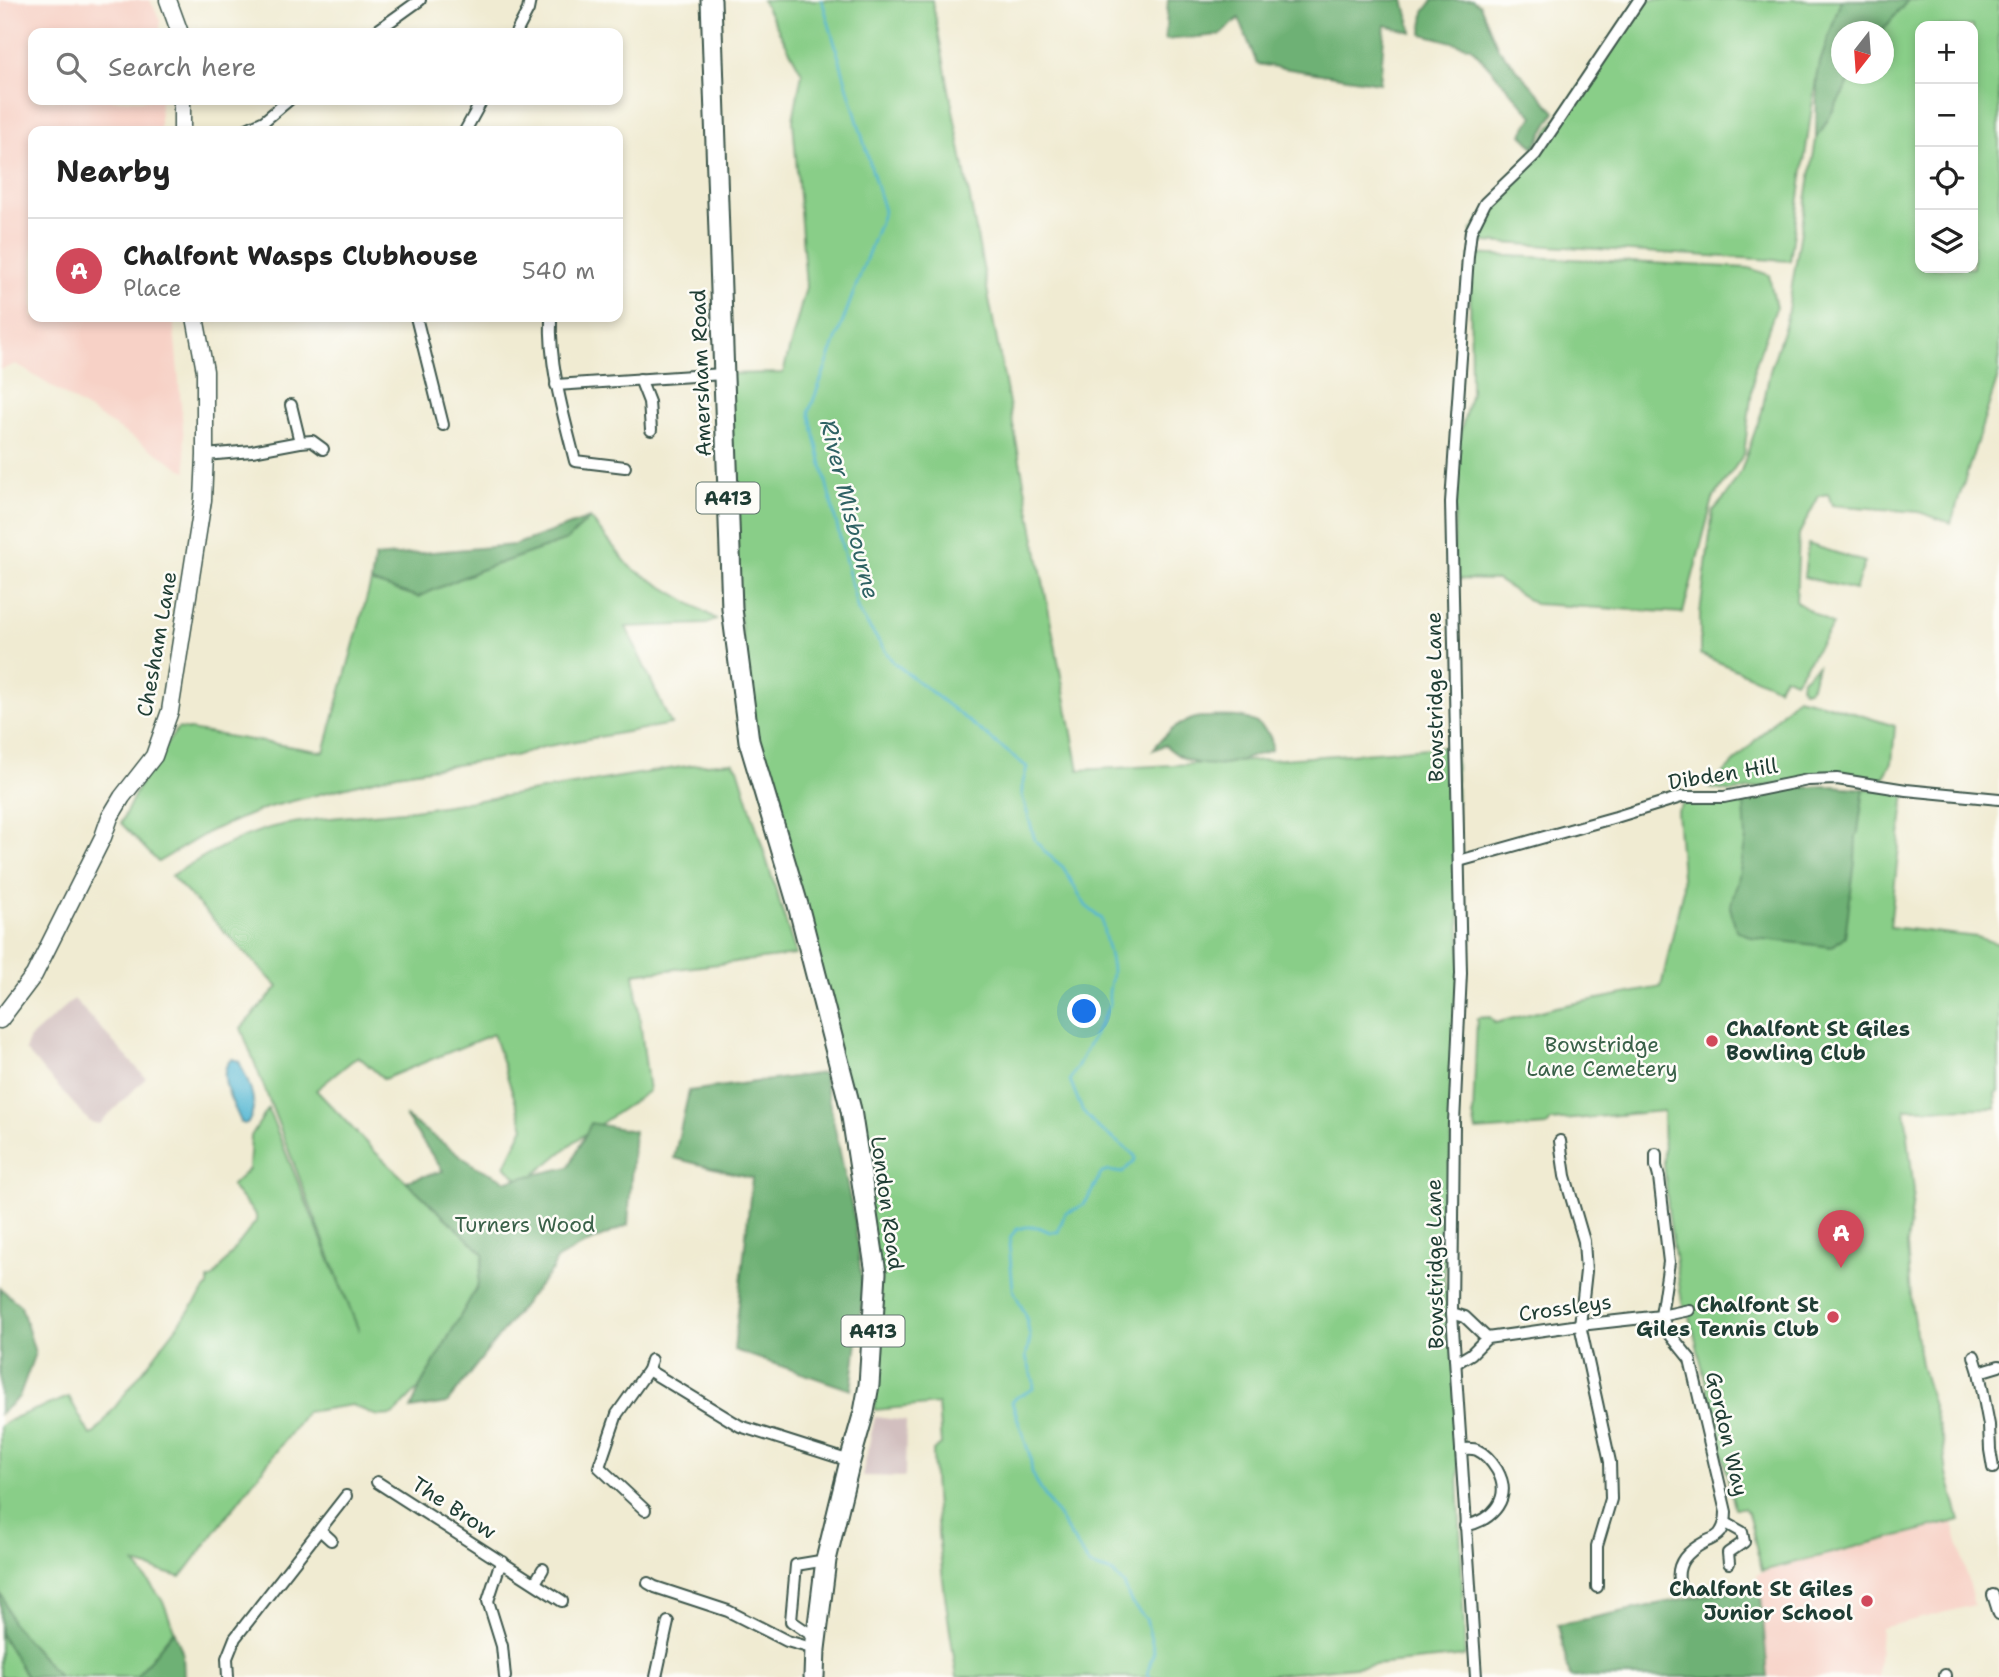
<!DOCTYPE html>
<meta charset="utf-8">
<style>
body{margin:0;font-family:"Shantell Sans",sans-serif;background:#f2f2f2;color:#222}
.controls{position:absolute;right:21px;top:21px;display:grid;overflow:hidden;border-radius:14px;box-shadow:0 4px 10px #0003}
.controls button{width:63px;height:63px;display:grid;place-items:center;padding:0;border:0;border-bottom:2px solid #e0e0e0;background:#fff;color:#222;font:35px sans-serif}
.compass{position:absolute;left:1831px;top:21px;width:63px;height:63px;border-radius:50%;background:#fff;box-shadow:0 4px 10px #0003;rotate:197deg}
.you{position:absolute;left:1085px;top:1012px;width:24px;height:24px;margin:-18px;border:5px solid #fff;border-radius:50%;background:#1a73e8;box-shadow:0 0 0 10px #1a73e833}
.badge{display:grid;place-items:center;width:46px;height:46px;border-radius:50%;background:#d1495b;color:#fff;font-size:23px;font-weight:700}
.pin{position:absolute;translate:-50% -58px;filter:drop-shadow(0 2px 4px #0008)}
.pin::after{content:'';position:absolute;top:37px;width:24px;height:21px;background:inherit;clip-path:polygon(0 0,100% 0,50% 100%)}
.list{margin:0;padding:0;list-style:none}
h2{display:flex;justify-content:space-between;align-items:center;height:91px;margin:0;padding:0 28px;font-size:30px}
h2 small{font-size:23px;font-weight:400;color:#767676}
.list li{display:grid;grid-template-columns:46px 1fr auto;gap:21px;align-items:center;box-sizing:border-box;height:105px;padding:0 28px;border-top:2px solid #e0e0e0}
.list b{display:block;font-size:26px;white-space:nowrap}
.list p{margin:0;font-size:23px;white-space:nowrap;color:#767676}
.list em{font-size:23px;font-style:normal;color:#767676}
.icon{flex:none;width:38px;height:38px;fill:none;stroke:currentColor;stroke-width:2;stroke-linecap:round;stroke-linejoin:round}
.map{position:relative;flex:none;width:1999px;height:1677px;overflow:hidden}
.search{position:absolute;background:#fff;box-shadow:0 4px 10px #0003;left:28px;top:28px;width:595px;height:77px;display:flex;align-items:center;gap:18px;box-sizing:border-box;padding:0 24px;border-radius:14px;color:#767676;font-size:26px}
.panel{position:absolute;background:#fff;box-shadow:0 4px 10px #0003;left:28px;top:126px;width:595px;height:196px;border-radius:14px}
.map>svg:first-child{display:block}
.built{fill:#f7d1c6}
.industrial{fill:#d2bfbf}
.green{fill:#89ce88;stroke:#54865e;stroke-width:2;fill-rule:evenodd}
.forest{fill:#6eb174;stroke:#467754;stroke-width:2}
.water{fill:#54b7d3;stroke:#3a7a84;stroke-width:2}
.lines{fill:none;stroke-linecap:round;stroke-linejoin:round}
.stream{stroke:#54b7d3;stroke-width:2.5}
.street-casing{stroke:#3e574c;stroke-width:14}
.secondary-casing{stroke:#3e574c;stroke-width:19}
.highway-casing{stroke:#3e574c;stroke-width:23}
.street{stroke:#fff;stroke-width:10}
.secondary{stroke:#fff;stroke-width:16}
.highway{stroke:#fff;stroke-width:19}
.poi-dot{fill:#d1495b;stroke:#fdfcf7;stroke-width:2.5}
.labels{text-anchor:middle;dominant-baseline:central;stroke-width:5;stroke-linejoin:round;paint-order:stroke}
.shield{fill:#fdfcf7;stroke:#62766e;stroke-width:2}
.shield-label{font-size:19px;font-weight:bold;fill:#1f3d34}
.street-label{font-size:21px;fill:#1f3d34;stroke:#fdfcf7}
.poi-label{font-size:21px;font-weight:bold;fill:#1f3d34;stroke:#fdfcf7;text-anchor:end}
.park-label{font-size:21px;fill:#3a6149;stroke:#fdfcf7}
.water-label{font-size:23px;font-style:italic;fill:#2f6264;stroke:#fdfcf7}
</style>
<div class="map">
<svg width="1999" height="1677" viewBox="0 0 1999 1677">
<rect width="100%" height="100%" fill="#fdfcf7"/>
<filter id="ink" filterUnits="userSpaceOnUse"><feTurbulence type="fractalNoise" baseFrequency=".0143" numOctaves="2"/><feDisplacementMap in="SourceGraphic" scale="14" xChannelSelector="R" yChannelSelector="G"/><feConvolveMatrix kernelMatrix="1 2 1 2 8 2 1 2 1" color-interpolation-filters="sRGB"/></filter>
<filter id="wash" filterUnits="userSpaceOnUse"><feTurbulence type="fractalNoise" baseFrequency=".00686" numOctaves="4" result="noise"/><feDisplacementMap in="SourceGraphic" scale="28" xChannelSelector="R" yChannelSelector="G"/><feGaussianBlur stdDeviation="1.57" result="paint"/><feColorMatrix in="noise" values="0 0 0 0 0 0 0 0 0 0 0 0 0 0 0 0 0 1.4 0 .05"/><feComposite in="paint" operator="in"/></filter>
<g filter="url(#wash)">
<rect width="100%" height="100%" fill="#f0ebd2"/>
<g class="built">
<path d="M0,0H150L160,20V33H33V100H160V131H33V317H173L187,472L16,364L0,370Z"/>
<path d="M1953,1523L1974,1605L1881,1628L1878,1677H1768L1757,1574Z"/>
</g>
<g class="industrial">
<path d="M74,999L146,1078L99,1124L90,1122L25,1050L29,1039Z"/>
<path d="M875,1417L906,1421L905,1477L862,1476Z"/>
</g>
<g class="green">
<path d="M762,0H932L1079,770L1269,760L1455,746L1461,973L1444,1280L1452,1313L1465,1656L1252,1677H957C945,1602 935,1528 933,1451L941,1445L938,1404L875,1410L876,1273L847,1092L749,741L723,374L783,373L806,287L793,120L802,73Z"/>
<path d="M1639,0H1841L1817,72L1790,261L1471,241V231L1522,169Z"/>
<path d="M1908,0H1999V285L1997,318L1999,319V373L1951,523L1919,512L1832,505L1828,494L1819,496L1799,534L1796,602L1833,625L1795,681L1784,676L1778,688L1700,654V613L1713,511L1726,496L1741,471L1762,411L1770,371L1786,322L1816,140L1854,74H1884L1882,31ZM1920,26H1973V268H1920Z"/>
<path d="M1470,254L1749,268L1769,275L1776,308L1755,366L1744,454L1713,499L1683,613L1535,604L1497,580L1453,579L1456,450L1471,392Z"/>
<path d="M590,518L630,567L716,619L707,624L626,627L671,724L543,747L514,756L397,774L266,808L212,830L158,862L121,823L144,775L178,728L324,752L371,582L418,596L480,570L567,540Z"/>
<path d="M1808,544L1865,562L1855,590L1804,577Z"/>
<path d="M1817,666L1812,686L1808,690H1803L1801,686L1802,679Z"/>
<path d="M1797,697L1822,703L1895,726L1892,763L1882,780L1830,776L1731,792L1709,788Z"/>
<path d="M732,762L738,768L796,955L634,974L649,1091L575,1141L523,1184L505,1166L524,1127L493,1034L384,1079L358,1056L316,1090L373,1150L484,1254L477,1287L420,1387L393,1415L377,1416L352,1405L306,1412L181,1577L135,1564L163,1601L174,1630L136,1677H59L12,1623L3,1597L0,1594V1426L16,1417L69,1397L90,1435L95,1433L208,1286V1280L213,1278L256,1221V1215L231,1186L249,1169L251,1136L268,1109L359,1331L241,1028L278,987L171,876C205,855 243,833 282,825C333,815 384,815 435,807C521,794 607,779 693,765Z"/>
<path d="M1831,786L1905,792L1890,927L1977,937L1999,944V1092L1995,1093L1996,1108L1905,1109L1914,1191L1907,1245L1912,1309L1921,1364L1943,1441L1947,1474L1960,1520L1762,1571L1748,1513L1744,1508H1735L1691,1320L1682,1302L1669,1218L1664,1164L1663,1111L1551,1121L1547,1126L1476,1131L1473,1115L1477,1018L1490,1017L1495,1023L1556,1007L1661,987L1683,889L1677,812L1683,803L1744,804L1792,788Z"/>
<path d="M0,1633L27,1677H0Z"/>
</g>
<g class="forest">
<path d="M1168,0H1404L1412,32L1385,25L1380,83L1257,64L1239,18L1220,35L1165,40Z"/>
<path d="M1433,0H1472L1480,5L1498,48L1555,112L1534,148L1522,134L1533,116L1471,47L1422,34L1424,12Z"/>
<path d="M1841,0H1908L1882,31L1842,32V74H1854L1816,140L1817,72Z"/>
<path d="M590,518L567,540L480,570L418,597L371,582L375,557L514,545Z"/>
<path d="M1200,717C1222,717 1249,712 1265,730C1271,736 1273,742 1271,750C1232,764 1199,777 1165,745L1153,750C1164,734 1180,721 1200,717Z"/>
<path d="M1831,786L1864,789L1858,832L1856,836L1855,862L1845,936L1832,947L1754,938L1736,930L1730,907L1738,881L1746,839L1744,804L1792,788Z"/>
<path d="M823,1073L855,1222L863,1294L851,1390L734,1350L752,1178L674,1158L689,1091Z"/>
<path d="M405,1116L475,1166L507,1181L569,1167L591,1123L634,1131L628,1225L579,1247L556,1260L553,1269L527,1300L447,1403L411,1409L420,1387L477,1287L484,1254L406,1181L443,1171Z"/>
<path d="M0,1288L21,1306L35,1353L19,1397L0,1414Z"/>
<path d="M1744,1589L1761,1596L1768,1677H1570L1558,1625L1682,1599Z"/>
<path d="M0,1594L3,1597L12,1623L59,1677H27L0,1633Z"/>
<path d="M174,1630L183,1654L184,1677H136Z"/>
</g>
<path class="water" d="M232,1059L239,1061C247,1081 261,1102 248,1123L244,1124L241,1122C234,1105 214,1072 232,1059Z"/>
<g class="lines">
<path class="stream" d="M822,0L884,211L809,412L858,611L893,662L1027,767L1022,786V795L1035,840L1046,853L1063,867L1086,906L1102,919C1103,937 1111,953 1112,971C1112,984 1106,993 1110,1005L1070,1080L1082,1110L1097,1127L1131,1152L1135,1156V1160L1122,1173L1109,1171L1102,1173C1088,1193 1092,1206 1065,1213L1058,1232H1050L1038,1227H1026L1017,1229L1011,1236L1009,1245L1013,1289L1026,1316L1030,1338L1026,1357L1034,1382L1033,1389L1017,1397L1012,1402L1030,1456L1032,1472L1038,1485L1090,1566L1113,1573L1124,1585L1132,1604L1146,1619L1154,1651L1147,1674L1150,1677"/>
</g>
</g>
<g filter="url(#ink)">
<g class="lines">
<g class="street-casing">
<g id="street">
<path d="M374,33L420,0"/>
<path d="M516,33L528,10L530,0"/>
<path d="M242,131L264,121L289,100"/>
<path d="M465,131L482,100"/>
<path d="M416,317L443,425"/>
<path d="M551,317C549,366 563,413 575,461L625,467"/>
<path d="M640,379L649,402L651,430"/>
<path d="M556,385L723,374"/>
<path d="M291,405L300,442"/>
<path d="M205,455L252,451L300,442L312,441L323,449"/>
<path d="M1459,861L1616,817L1681,797H1724L1808,780L1837,779L1906,790L1999,799"/>
<path d="M1560,1141L1565,1176L1584,1241L1586,1271L1580,1325L1610,1462L1611,1499L1597,1546V1587"/>
<path d="M1656,1154V1166L1659,1177L1669,1262L1661,1316L1669,1333L1690,1359L1726,1512C1726,1520 1725,1526 1720,1533C1716,1538 1711,1539 1705,1542C1688,1551 1674,1564 1680,1585"/>
<path d="M1452,1313L1465,1317L1487,1338"/>
<path d="M1974,1356L1979,1372"/>
<path d="M1456,1363L1471,1354L1487,1338L1580,1325L1661,1316L1689,1310"/>
<path d="M648,1370L740,1426L850,1461"/>
<path d="M1461,1449C1466,1449 1473,1448 1477,1450C1486,1454 1492,1462 1497,1470C1513,1498 1493,1520 1465,1526"/>
<path d="M1993,1468L1990,1450L1989,1425L1979,1372L1999,1366"/>
<path d="M377,1482L562,1601"/>
<path d="M645,1510L599,1467L617,1414L648,1370L651,1360"/>
<path d="M1726,1523L1742,1532L1744,1542L1728,1553L1729,1563"/>
<path d="M320,1530L331,1540"/>
<path d="M503,1562L498,1570L488,1601L502,1646L505,1677"/>
<path d="M535,1583L543,1569"/>
<path d="M648,1583L655,1587L728,1611L787,1641L815,1649"/>
<path d="M1993,1595L1999,1614"/>
<path d="M816,1638L791,1621L796,1565L826,1560"/>
<path d="M1945,1675V1677"/>
<path d="M228,1677L227,1658L235,1638L346,1496"/>
<path d="M656,1677L668,1622"/>
<path d="M1476,1677L1452,1313L1454,1123L1461,973L1451,502L1468,256L1471,231L1485,203L1535,155L1639,0"/>
</g>
</g>
<g class="secondary-casing">
<g id="secondary">
<path d="M168,0L180,33"/>
<path d="M182,131V100"/>
<path d="M0,1020L34,975L103,837L110,817L122,797L154,756L170,711L203,500L205,455V371L195,317"/>
</g>
</g>
<g class="highway-casing">
<path id="highway" d="M711,0L732,609L749,741L798,905L851,1110L876,1273L869,1385L864,1412L850,1461L826,1560L815,1649L814,1677"/>
</g>
<use href="#street" class="street"/>
<use href="#secondary" class="secondary"/>
<use href="#highway" class="highway"/>
</g>
</g>
<g class="poi-dot">
<circle cx="1712" cy="1041" r="7"/>
<circle cx="1833" cy="1317" r="7"/>
<circle cx="1867" cy="1601" r="7"/>
</g>
<g class="labels">
<g class="shield">
<rect x="696.5" y="482.5" width="63" height="31" rx="5"/>
<rect x="841.5" y="1315.5" width="63" height="31" rx="5"/>
</g>
<g class="shield-label">
<text x="728" y="498">A413</text>
<text x="873" y="1331">A413</text>
</g>
<g class="street-label">
<text transform="translate(701 373) rotate(-92)">Amersham Road</text>
<text transform="translate(157 644) rotate(-80)">Chesham Lane</text>
<text transform="translate(1435 697) rotate(-91)">Bowstridge Lane</text>
<text transform="translate(1723 774) rotate(-9)">Dibden Hill</text>
<text transform="translate(887 1203) rotate(82)">London Road</text>
<text transform="translate(1435 1264) rotate(-91)">Bowstridge Lane</text>
<text transform="translate(1565 1308) rotate(-8)">Crossleys</text>
<text transform="translate(1727 1434) rotate(77)">Gordon Way</text>
<text transform="translate(454 1508) rotate(33)">The Brow</text>
</g>
<g class="poi-label">
<text x="1726" y="1029" text-anchor="start">Chalfont St Giles<tspan x="1726" dy="24">Bowling Club</tspan></text>
<text x="1819" y="1305">Chalfont St<tspan x="1819" dy="24">Giles Tennis Club</tspan></text>
<text x="1853" y="1589">Chalfont St Giles<tspan x="1853" dy="24">Junior School</tspan></text>
</g>
<g class="park-label">
<text x="1602" y="1045">Bowstridge<tspan x="1602" dy="24">Lane Cemetery</tspan></text>
<text x="525" y="1225">Turners Wood</text>
</g>
<g class="water-label">
<text transform="translate(850 509) rotate(76)">River Misbourne</text>
</g>
</g>
</svg>
<div class="controls">
<button>+</button>
<button>−</button>
<button><svg class="icon" aria-label="locate" viewBox="0 0 24 24"><circle cx="12" cy="12" r="6"/><path d="M12 2v4M12 18v4M2 12h4M18 12h4"/></svg></button>
<button><svg class="icon" aria-label="layers" viewBox="0 0 24 24"><path d="M12 4l9 5-9 5-9-5zM3 14l9 5 9-5"/></svg></button>
</div>
<svg class="compass" viewBox="-18 -18 36 36"><path d="M0-13l5 13h-10z" fill="#e53935"/><path d="M0 13l5-13h-10z" fill="#767676"/></svg>
<div class="you"></div>
<div class="pin badge" style="left:1841px;top:1268px">A</div>
<div class="search"><svg class="icon" aria-label="search" viewBox="0 0 24 24"><circle cx="10" cy="10" r="6"/><path d="M15 15l6 6"/></svg>Search here</div>
<section class="panel">
<h2>Nearby<small></small></h2>
<ul class="list">
<li><span class="badge">A</span><div><b>Chalfont Wasps Clubhouse</b><p>Place</p></div><em>540 m</em></li>
</ul>
</section>
</div>
